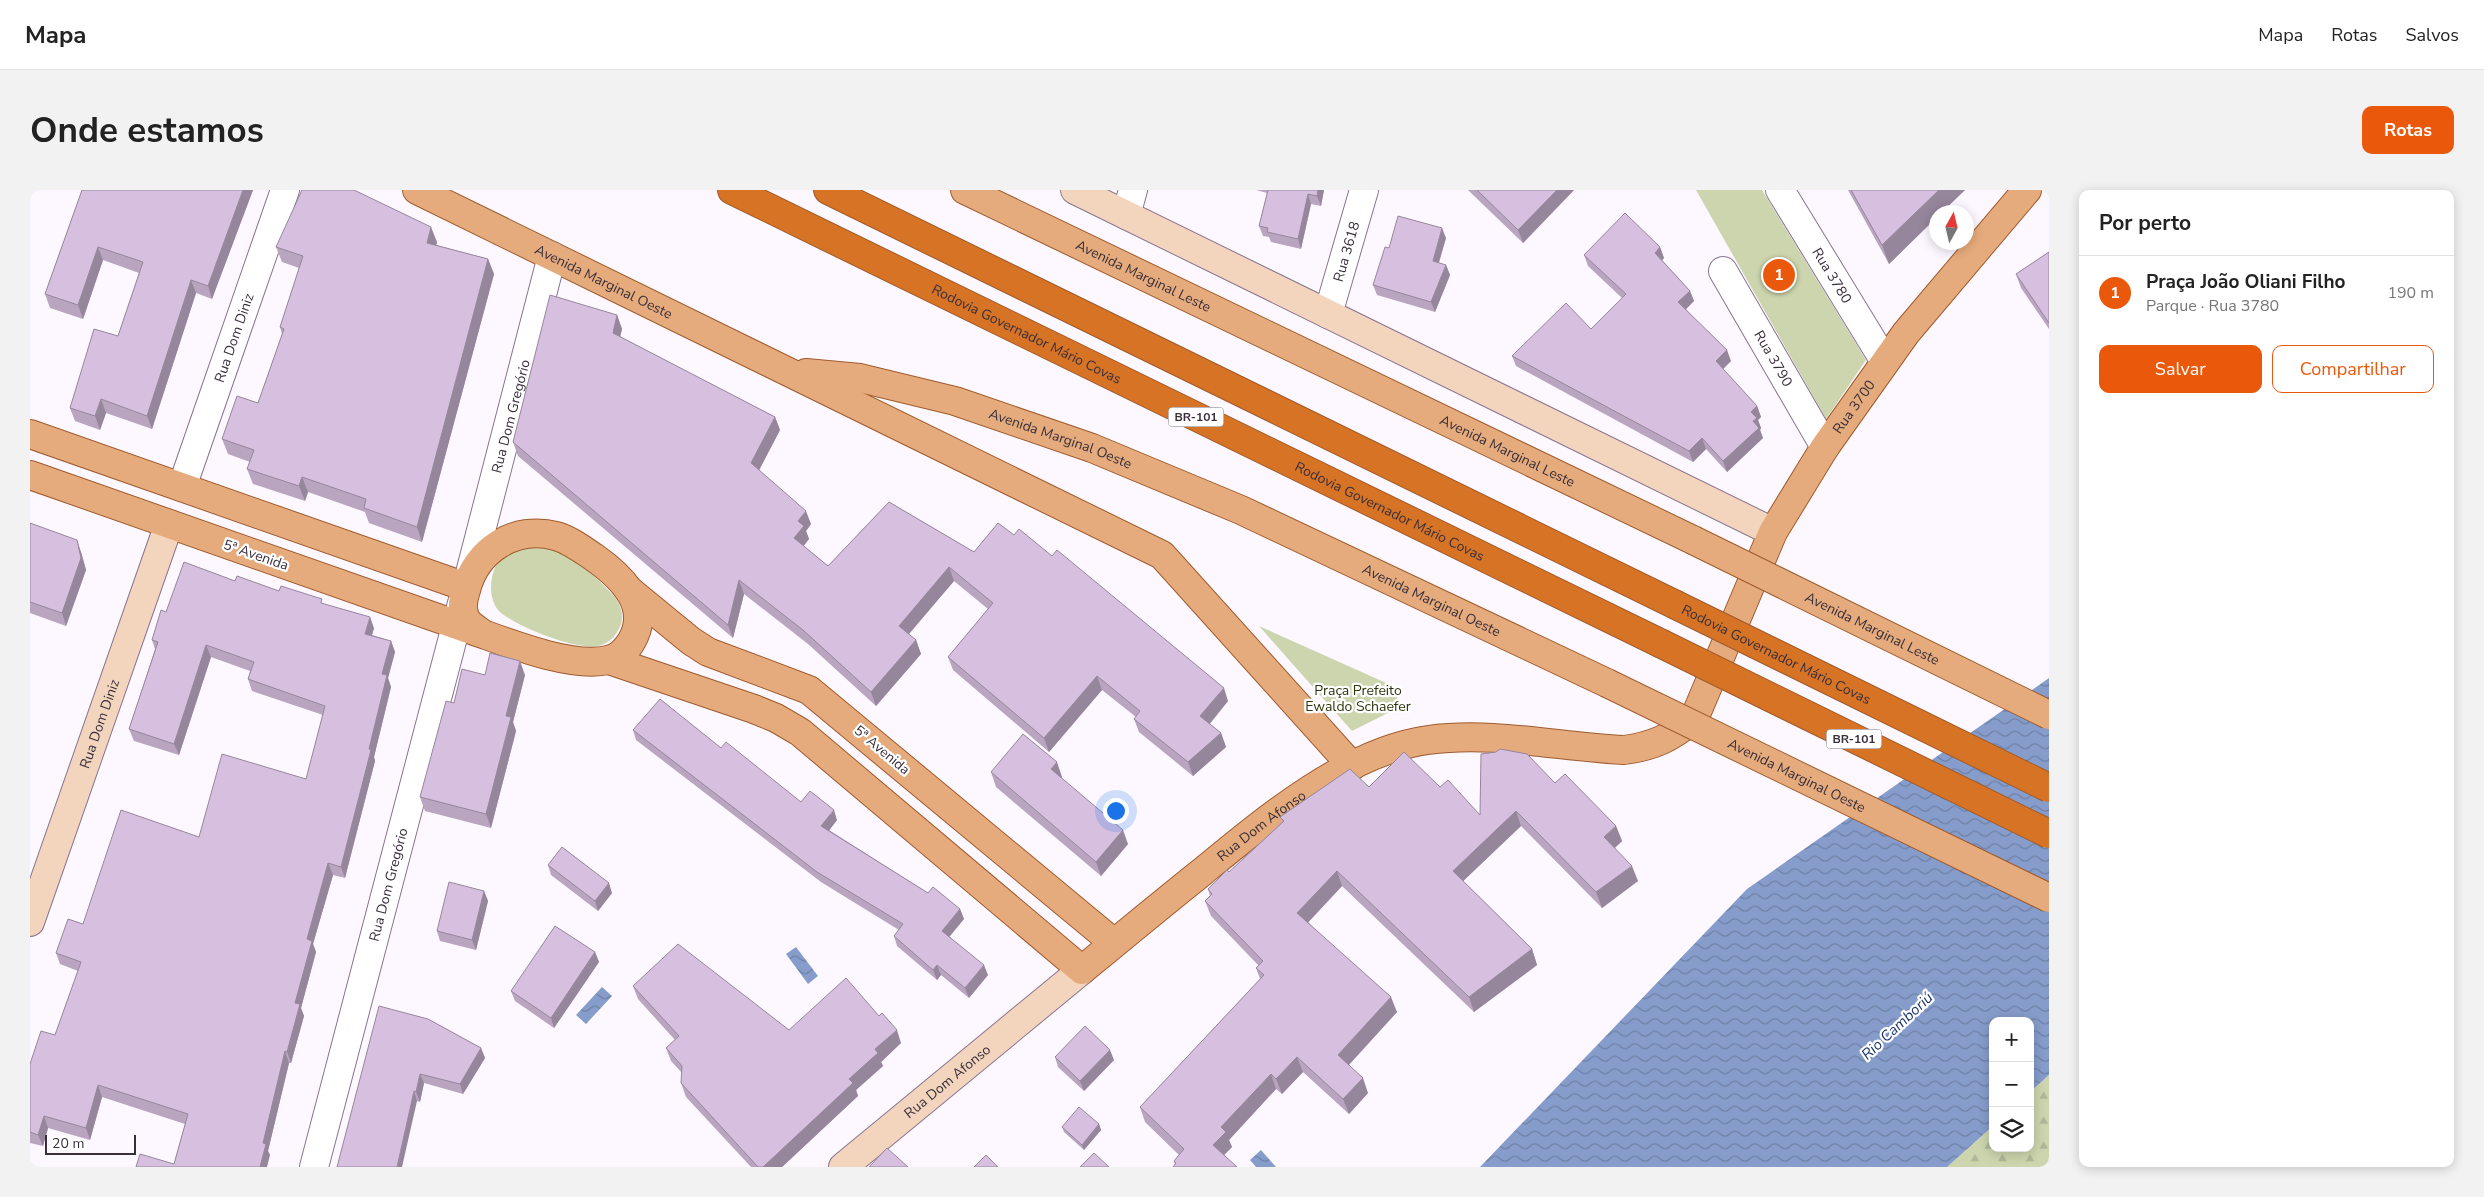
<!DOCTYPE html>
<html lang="pt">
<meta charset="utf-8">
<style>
body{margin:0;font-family:"Nunito Sans",sans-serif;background:#f2f2f2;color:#222}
.controls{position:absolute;right:15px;bottom:15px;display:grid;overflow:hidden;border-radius:10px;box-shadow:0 2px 12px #0003}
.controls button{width:45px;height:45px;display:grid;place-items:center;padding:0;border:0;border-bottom:1px solid #e0e0e0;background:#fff;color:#222;font:25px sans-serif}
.compass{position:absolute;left:1899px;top:15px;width:45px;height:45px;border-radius:50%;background:#fff;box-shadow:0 2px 12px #0003;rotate:8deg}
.scale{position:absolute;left:15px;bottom:12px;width:91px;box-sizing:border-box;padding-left:5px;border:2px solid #382f3b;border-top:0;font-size:14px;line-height:18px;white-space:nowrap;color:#382f3b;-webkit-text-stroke:4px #fff;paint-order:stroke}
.you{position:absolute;left:1085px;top:620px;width:18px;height:18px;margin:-12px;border:4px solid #fff;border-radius:50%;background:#1a73e8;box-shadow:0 0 0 8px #1a73e833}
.badge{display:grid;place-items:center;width:32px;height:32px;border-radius:50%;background:#ea580c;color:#fff;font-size:16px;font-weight:700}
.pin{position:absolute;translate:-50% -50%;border:2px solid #fff;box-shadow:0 1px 5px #0006}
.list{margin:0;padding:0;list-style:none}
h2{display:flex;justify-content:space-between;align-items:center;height:65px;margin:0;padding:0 20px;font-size:21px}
h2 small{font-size:16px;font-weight:400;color:#767676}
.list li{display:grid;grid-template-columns:32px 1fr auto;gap:15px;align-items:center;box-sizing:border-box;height:75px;padding:0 20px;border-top:1px solid #e0e0e0}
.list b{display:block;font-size:19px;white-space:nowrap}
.list p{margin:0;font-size:16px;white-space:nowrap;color:#767676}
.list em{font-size:16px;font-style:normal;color:#767676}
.actions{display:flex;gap:10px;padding:15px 20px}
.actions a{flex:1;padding:11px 0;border:1px solid #ea580c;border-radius:10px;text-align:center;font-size:18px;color:#ea580c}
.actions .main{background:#ea580c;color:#fff}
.icon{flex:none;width:28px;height:28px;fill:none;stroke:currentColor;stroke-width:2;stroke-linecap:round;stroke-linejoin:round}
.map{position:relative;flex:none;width:2019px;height:977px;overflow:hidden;border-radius:10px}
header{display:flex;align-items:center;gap:30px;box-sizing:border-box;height:70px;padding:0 25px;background:#fff;border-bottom:1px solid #e0e0e0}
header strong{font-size:24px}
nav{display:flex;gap:28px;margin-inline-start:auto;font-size:18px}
.intro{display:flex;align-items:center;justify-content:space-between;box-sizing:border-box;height:120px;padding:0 30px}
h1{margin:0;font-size:35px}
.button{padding:12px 22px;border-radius:10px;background:#ea580c;color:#fff;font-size:18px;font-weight:700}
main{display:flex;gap:30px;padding:0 30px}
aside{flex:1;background:#fff;border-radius:10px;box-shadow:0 2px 12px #0003}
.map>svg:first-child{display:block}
.green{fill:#ccd5ae}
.forest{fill:url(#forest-firs)}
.water{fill:url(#water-waves)}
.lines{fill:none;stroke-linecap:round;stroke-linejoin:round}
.street-casing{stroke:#897490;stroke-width:30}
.secondary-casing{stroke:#897490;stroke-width:30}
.primary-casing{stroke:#9f5b2d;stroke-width:30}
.highway-casing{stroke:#9f5b2d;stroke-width:30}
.street{stroke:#fff;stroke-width:28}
.secondary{stroke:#f3d5be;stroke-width:28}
.primary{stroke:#e6ab7c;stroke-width:28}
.highway{stroke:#d67325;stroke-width:28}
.primary-bridge-casing{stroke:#9f5b2d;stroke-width:30;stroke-linecap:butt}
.highway-bridge-casing{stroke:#9f5b2d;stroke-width:30;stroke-linecap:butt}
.primary-bridge{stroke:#e6ab7c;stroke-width:28}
.highway-bridge{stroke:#d67325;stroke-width:28}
.wall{fill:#b9a5c0}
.shaded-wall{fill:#96869c}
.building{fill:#d7c0df;stroke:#96869c}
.labels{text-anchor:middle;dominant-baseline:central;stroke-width:4.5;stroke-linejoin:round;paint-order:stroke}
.shield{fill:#fff;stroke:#746d76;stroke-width:1}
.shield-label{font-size:12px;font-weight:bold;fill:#382f3b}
.street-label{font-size:14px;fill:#382f3b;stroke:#fff}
.park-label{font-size:14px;fill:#2f360d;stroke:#fff}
.water-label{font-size:15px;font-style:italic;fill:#1e376f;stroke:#fff}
</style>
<header>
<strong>Mapa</strong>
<nav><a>Mapa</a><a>Rotas</a><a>Salvos</a></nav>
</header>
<div class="intro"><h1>Onde estamos</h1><a class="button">Rotas</a></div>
<main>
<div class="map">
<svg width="2019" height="977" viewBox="0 0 2019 977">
<defs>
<pattern id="forest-firs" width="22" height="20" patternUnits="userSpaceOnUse" patternTransform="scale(1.25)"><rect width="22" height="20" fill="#ccd5ae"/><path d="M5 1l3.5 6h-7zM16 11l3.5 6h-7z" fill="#b0b797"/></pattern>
<pattern id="water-waves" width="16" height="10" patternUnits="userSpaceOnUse" patternTransform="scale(1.25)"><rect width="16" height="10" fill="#869dcb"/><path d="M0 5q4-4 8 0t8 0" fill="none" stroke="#6f80a6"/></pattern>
</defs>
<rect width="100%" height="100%" fill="#fdf8ff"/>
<g class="green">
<path d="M1666,0H1732L1836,170L1796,229Z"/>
<path d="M502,352C540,365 557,377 584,406C590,413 594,424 591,434C587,445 579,454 568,456C547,461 484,436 469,421C457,409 459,379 472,368C480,361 493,357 502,352Z"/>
<path d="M1229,436L1363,496L1370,517L1322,541Z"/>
</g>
<path class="forest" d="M2019,885V977H1917L1963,936V958H2000V902Z"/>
<g class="water">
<path d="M2019,488V885L2000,902V831H1963V936L1917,977H1450L1717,699Z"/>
<path d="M766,757L788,786L778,794L756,764Z"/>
<path d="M572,797L582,806L556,834L546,825Z"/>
<path d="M1231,960L1246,977H1226L1220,970Z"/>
</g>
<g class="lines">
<g class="street-casing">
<g id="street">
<path id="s1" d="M1750,0L1854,170"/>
<path d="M1096,25L1103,0"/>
<path id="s2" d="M1693,81L1795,257"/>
<path id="s3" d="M1298,124L1334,0"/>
<path id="s4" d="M152,297L255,0"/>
<path id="s5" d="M439,387L522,66"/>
<path id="s6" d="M284,977L432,413"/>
</g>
</g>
<g class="secondary-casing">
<g id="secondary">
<path d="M1045,0L1743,342"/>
<path id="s7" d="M0,732L139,334"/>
<path id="s8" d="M813,977L1052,780"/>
</g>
</g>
<g class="primary-casing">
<g id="primary">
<path id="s9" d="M387,0L1132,365L1322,576"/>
<path id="s10" d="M935,0L1663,350"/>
<path id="s11" d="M776,183L830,188L925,211L1062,258L1211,320L1577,493"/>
<path d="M0,244L436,397"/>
<path d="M0,285L453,444C486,456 544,478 578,470C589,468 596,460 601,452C622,417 593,388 565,368C553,360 540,350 526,346C485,335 446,360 436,400C433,409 431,420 436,429C439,435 448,440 453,444"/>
<path d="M600,401L661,451L678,462L779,500L1084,753"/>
<path id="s12" d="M579,470L724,519L746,528L770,542L1052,780C1092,747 1132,714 1172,682C1234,631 1317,561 1398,550C1464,541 1529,557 1594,560C1624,556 1640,548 1664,529L1743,342L1795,257L1876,143L1997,0"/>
</g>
</g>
<g class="highway-casing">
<g id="highway">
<path id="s13" d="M702,0L1630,453"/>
<path d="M798,0L1644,414"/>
</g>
</g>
<use href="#street" class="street"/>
<use href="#secondary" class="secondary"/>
<use href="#primary" class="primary"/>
<use href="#highway" class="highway"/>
<g class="primary-bridge-casing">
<g id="primary-bridge">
<path id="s14" d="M1663,350L2019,525"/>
<path id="s15" d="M1577,493L2019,708"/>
</g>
</g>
<g class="highway-bridge-casing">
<g id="highway-bridge">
<path id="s16" d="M1644,414L2019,598"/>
<path d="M1630,453L2019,644"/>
</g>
</g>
<use href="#primary-bridge" class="primary-bridge"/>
<use href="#highway-bridge" class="highway-bridge"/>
</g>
<g class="wall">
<path d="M52,0H223L182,109L166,103L122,239L76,223L70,240L45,231L40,218L88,146L109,83L73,70L53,129L20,118L15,104Z"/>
<path d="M1226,0H1294L1291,16L1281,14L1271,59L1241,52L1239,47L1233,46L1229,36L1237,3Z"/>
<path d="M1438,0H1544L1493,53Z"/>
<path d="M1818,0H1935L1912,22H1906V28L1859,74Z"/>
<path d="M1416,48L1409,73L1416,75L1420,85L1405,122L1347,105L1343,95L1359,58Z"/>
<path d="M407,52L406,55L458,69L464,84L392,352L339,333L335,322L278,302L275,311L223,294L217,279L220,272L198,264L192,249L228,213L252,144L250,137L269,78L252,72L246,57Z"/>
<path d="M1630,57L1634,68L1632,70L1660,101L1664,111L1656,119L1701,171L1693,179L1727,216L1731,227L1728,230L1731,238L1730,240L1733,248L1697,282L1676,259L1663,272L1486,176L1482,166L1561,139L1592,108L1558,76L1554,65Z"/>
<path d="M2019,62V139L1991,98L1986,84Z"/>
<path d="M587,125L592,139L590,147L745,227L750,240L729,280L781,334L776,341L779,349L774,356L798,376L859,312L1198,511L1180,534L1191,543L1196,557L1163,586L1109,542L1104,529L1106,527L1072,500L1019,562L923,480L918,467L958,419L924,391L878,444L886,450L891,464L846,516L778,454L714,404L703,448L488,266L483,252Z"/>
<path d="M0,333L51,362L56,380L36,436L0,423Z"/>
<path d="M205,391L249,401L294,414L344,438L342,445L361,451L365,462L358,488L361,497L344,567L345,571L315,688L303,685L283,754L286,762L271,818L274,826L261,873H259L238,961L240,965L144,974L155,934L72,907L60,950L18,938L13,956L0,953V874L25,845L48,781L30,774L26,763L53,734L169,647L276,589L293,525L222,501L218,489L220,481L181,467L149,565L104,551L99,539L125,459L122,450L136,422Z"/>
<path d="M455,485H495L483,532L486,541L461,638L395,621L390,607L424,513Z"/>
<path d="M603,540L691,558L771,612L807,630L799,640L898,703L930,719L934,729L919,746L958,785L939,808L911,785L907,790L867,756L864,746L869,740L791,692L606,550Z"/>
<path d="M961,582L1032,587H1031L1098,654L1071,686L966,597Z"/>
<path d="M1525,593L1586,636L1592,651L1585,658L1608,691L1572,718L1491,636L1433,691L1502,759L1507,775L1444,822L1312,696L1278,732L1367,822L1319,875L1338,903L1319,924L1273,882L1252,904L1246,899L1199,950L1202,957L1194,965L1145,975L1144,971L1149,965L1115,932L1110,917L1230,789L1226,778L1229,776L1181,726L1175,711L1180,706L1178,699L1199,682L1252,632L1250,627L1339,597H1410L1450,625Z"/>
<path d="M518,675L582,703L568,721L521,685Z"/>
<path d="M454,701L458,711L446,760L410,751L407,741Z"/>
<path d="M565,762L569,772L524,838L485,811L481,801Z"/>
<path d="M603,796L759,840L871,853L851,872L853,876L826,900L828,906L752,977H721L656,907L651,893L652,883L641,871L636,858L645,850L608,809Z"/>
<path d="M398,829L451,858L455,868L433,904L394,893L390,912L387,911L307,977Z"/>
<path d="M1025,867L1084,870L1054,901L1028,877Z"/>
<path d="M1069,934L1071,940L1054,960L1034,942L1032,937Z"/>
</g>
<g class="shaded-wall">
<path d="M213,0H223L182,109L178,96Z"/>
<path d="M1288,0H1294L1291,16L1287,6Z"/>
<path d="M1527,0H1544L1493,53L1488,40Z"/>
<path d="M1909,0H1935L1912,22H1906V28L1859,74L1852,55Z"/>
<path d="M1278,4L1281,14L1271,59L1268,49Z"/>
<path d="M401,37L407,52L403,68L397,53Z"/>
<path d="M1412,38L1416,48L1406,81L1403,71Z"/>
<path d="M68,57L73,70L53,129L48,115Z"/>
<path d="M1630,57L1634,68L1629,74L1625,63Z"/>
<path d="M458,69L464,84L392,352L387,337Z"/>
<path d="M1416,75L1420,85L1405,122L1401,112Z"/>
<path d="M161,90L166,103L122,239L117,226Z"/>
<path d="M1660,101L1664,111L1652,123L1648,112Z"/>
<path d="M587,125L592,139L588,156L583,143Z"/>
<path d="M1697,160L1701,171L1690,182L1686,171Z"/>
<path d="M71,209L76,223L70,240L65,226Z"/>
<path d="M1727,216L1731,227L1728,230L1731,238L1730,240L1733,248L1697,282L1693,271L1723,231L1721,222Z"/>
<path d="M745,227L750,240L726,286L721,273Z"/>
<path d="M1672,248L1676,259L1663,272L1659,261Z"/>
<path d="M272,287L278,302L275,311L269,296Z"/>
<path d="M776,321L781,334L776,341L779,349L769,361L764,348L768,331Z"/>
<path d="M47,350L51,362L56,380L36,436L32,423Z"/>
<path d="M919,377L924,391L874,450L869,436Z"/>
<path d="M709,390L714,404L703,448L698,435Z"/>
<path d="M340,427L344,438L339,455L335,444Z"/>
<path d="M886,450L891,464L846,516L841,502Z"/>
<path d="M361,451L365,462L358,488L361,497L344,567L345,571L315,688L311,677L339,559L352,484Z"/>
<path d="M176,455L181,467L149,565L144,554Z"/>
<path d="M490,471L495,485L483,532L486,541L461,638L456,624L476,526Z"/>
<path d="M1067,486L1072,500L1019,562L1014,548Z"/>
<path d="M1194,498L1198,511L1175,539L1170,526Z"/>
<path d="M1191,543L1196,557L1163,586L1158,572Z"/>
<path d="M1027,572L1032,587L1026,593L1021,579Z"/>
<path d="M804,620L807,630L795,646L791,636Z"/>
<path d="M1486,621L1491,636L1428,696L1423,681Z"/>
<path d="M1586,636L1592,651L1580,662L1574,647Z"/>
<path d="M1093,640L1098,654L1071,686L1066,672Z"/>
<path d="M298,673L303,685L283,754L286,762L271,818L274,826L261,873L257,862L265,813L277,749Z"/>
<path d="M1602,676L1608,691L1572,718L1566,702Z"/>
<path d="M1307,681L1312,696L1273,738L1267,723Z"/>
<path d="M579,693L582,703L568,721L565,711Z"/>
<path d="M454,701L458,711L446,760L442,750Z"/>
<path d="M930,719L934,729L916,751L912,741Z"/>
<path d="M1502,759L1507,775L1444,822L1439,807Z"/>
<path d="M565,762L569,772L524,838L521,828Z"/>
<path d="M907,775L911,785L907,790L903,780Z"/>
<path d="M954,775L958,785L939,808L935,798Z"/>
<path d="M1361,807L1367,822L1314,880L1308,865Z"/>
<path d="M867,840L871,853L851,872L853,876L826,900L828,906L752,977H733L819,889L845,859Z"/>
<path d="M451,858L455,868L433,904L430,894Z"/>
<path d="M1080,860L1084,870L1054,901L1050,891Z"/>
<path d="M255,861L259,873L238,961L240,965L237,977H230L233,953Z"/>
<path d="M1267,867L1273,882L1252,904L1246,889Z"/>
<path d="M390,884L394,893L390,912L386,902Z"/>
<path d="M1241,884L1246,899L1199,950L1202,957L1189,970L1183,955L1191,937Z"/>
<path d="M1333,888L1338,903L1319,924L1313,909Z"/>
<path d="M68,895L72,907L60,950L56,938Z"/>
<path d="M384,901L387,911L372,977H367Z"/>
<path d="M14,926L18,938L13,956L8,945Z"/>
<path d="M1069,934L1071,940L1054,960L1052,955Z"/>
</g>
<g class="building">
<path d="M52,0H213L178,96L161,90L117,226L71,209L65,226L40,218L64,139L88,146L113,72L68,57L48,115L15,104Z"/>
<path d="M272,0H324L401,37L397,53L458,69L387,337L334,318L336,309L272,287L269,296L217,279L224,260L192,249L207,206L228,213L254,139L250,137L273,66L246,57Z"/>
<path d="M1238,0H1288L1287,6L1278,4L1268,49L1237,42L1238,38L1229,36Z"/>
<path d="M1447,0H1527L1488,40Z"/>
<path d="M1821,0H1909L1852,55Z"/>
<path d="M1595,23L1630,57L1625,63L1660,101L1648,112L1697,160L1686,171L1727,216L1721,222L1727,228L1723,231L1729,238L1693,271L1672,248L1659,261L1482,166L1536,113L1561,139L1596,104L1554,65Z"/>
<path d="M1368,26L1412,38L1403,71L1416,75L1401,112L1343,95L1355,57L1359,58Z"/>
<path d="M2019,62V133L1986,84Z"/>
<path d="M520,105L587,125L583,143L745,227L721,273L776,321L768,331L774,336L764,348L798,376L859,312L944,362L968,333L984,345L989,339L1022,366L1027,360L1194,498L1170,526L1191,543L1158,572L1104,529L1110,521L1067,486L1014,548L918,467L963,413L919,377L869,436L886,450L841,502L773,440L709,390L698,435L483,252Z"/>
<path d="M0,333L47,350L51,368L32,423L0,412Z"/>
<path d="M154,372L205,391L207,386L249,401L251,396L292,409L291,413L340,427L335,444L361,451L352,484L357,485L339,559L341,560L311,677L298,673L277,749L282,751L265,813L270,814L257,862L255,861L233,953L236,954L230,977H106L110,964L144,974L158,924L68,895L56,938L14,926L8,945L0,942V874L11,841L25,845L51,772L26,763L38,729L53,734L91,620L169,647L192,564L276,589L295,516L218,489L224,472L176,455L144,554L99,539L128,452L122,450L131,420L136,422Z"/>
<path d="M460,463L490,471L476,526L481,527L456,624L390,607L416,511L424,513L432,479L455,485Z"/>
<path d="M630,509L691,558L696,552L771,612L780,601L804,620L791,636L898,703L903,697L930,719L912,741L954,775L935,798L907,775L903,780L864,746L873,734L787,682L603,540Z"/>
<path d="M993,544L1027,572L1021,579L1093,640L1066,672L961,582Z"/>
<path d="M1470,559L1497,564L1525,593L1535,584L1586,636L1574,647L1602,676L1566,702L1486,621L1423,681L1502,759L1439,807L1307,681L1267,723L1361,807L1308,865L1333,888L1313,909L1267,867L1246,889L1241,884L1191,937L1196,942L1183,955L1207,977H1143L1146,973L1144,971L1154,959L1110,917L1234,785L1226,778L1233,771L1175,711L1182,704L1178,699L1197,680L1199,682L1254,631L1250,627L1320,579L1339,597L1374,562L1410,597L1418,590L1450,625L1451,564L1466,562Z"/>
<path d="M532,657L579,693L565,711L518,675Z"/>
<path d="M419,692L454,701L442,750L407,741Z"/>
<path d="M525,736L565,762L521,828L481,801Z"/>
<path d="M648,754L759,840L816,788L849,826L852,823L867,840L845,859L848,863L819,889L823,893L733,977H728L651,893L652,876L636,858L649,846L603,796Z"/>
<path d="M349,816L398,829L451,858L430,894L390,884L386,902L384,901L367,977H307Z"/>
<path d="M1055,836L1080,860L1050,891L1025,867Z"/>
<path d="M1049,917L1069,934L1052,955L1032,937Z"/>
<path d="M857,958L878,977H839Z"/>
<path d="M1064,963L1079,977H1050Z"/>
<path d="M956,965L968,977H944Z"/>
</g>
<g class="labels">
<g class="shield">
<rect x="1138.5" y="217.5" width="55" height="19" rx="4"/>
<rect x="1796.5" y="539.5" width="55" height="19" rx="4"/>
</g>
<g class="shield-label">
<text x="1166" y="227">BR-101</text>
<text x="1824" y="549">BR-101</text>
</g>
<g class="street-label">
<text stroke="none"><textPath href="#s3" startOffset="65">Rua 3618</textPath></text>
<text stroke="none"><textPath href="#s1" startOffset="100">Rua 3780</textPath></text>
<text stroke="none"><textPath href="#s10" startOffset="198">Avenida Marginal Leste</textPath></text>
<text stroke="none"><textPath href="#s9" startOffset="208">Avenida Marginal Oeste</textPath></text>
<text stroke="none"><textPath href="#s13" startOffset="328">Rodovia Governador Mário Covas</textPath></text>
<text stroke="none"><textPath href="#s4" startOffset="158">Rua Dom Diniz</textPath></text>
<text stroke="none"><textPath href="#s2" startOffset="101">Rua 3790</textPath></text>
<text stroke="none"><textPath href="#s12" startOffset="1620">Rua 3700</textPath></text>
<text stroke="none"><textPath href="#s5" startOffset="166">Rua Dom Gregório</textPath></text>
<text stroke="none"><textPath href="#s11" startOffset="264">Avenida Marginal Oeste</textPath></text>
<text stroke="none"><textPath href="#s10" startOffset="602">Avenida Marginal Leste</textPath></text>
<text stroke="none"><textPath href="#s13" startOffset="732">Rodovia Governador Mário Covas</textPath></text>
<text transform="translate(226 365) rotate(19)">5ª Avenida</text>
<text stroke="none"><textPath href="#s11" startOffset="669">Avenida Marginal Oeste</textPath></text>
<text stroke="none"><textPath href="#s14" startOffset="200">Avenida Marginal Leste</textPath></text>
<text stroke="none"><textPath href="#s16" startOffset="114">Rodovia Governador Mário Covas</textPath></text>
<text stroke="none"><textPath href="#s7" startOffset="210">Rua Dom Diniz</textPath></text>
<text transform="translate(852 560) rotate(40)">5ª Avenida</text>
<text stroke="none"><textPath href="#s15" startOffset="211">Avenida Marginal Oeste</textPath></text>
<text stroke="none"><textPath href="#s12" startOffset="804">Rua Dom Afonso</textPath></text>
<text stroke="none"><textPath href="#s6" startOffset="292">Rua Dom Gregório</textPath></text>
<text stroke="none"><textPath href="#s8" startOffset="135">Rua Dom Afonso</textPath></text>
</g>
<g class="park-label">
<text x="1328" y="500">Praça Prefeito<tspan x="1328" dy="16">Ewaldo Schaefer</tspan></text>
</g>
<g class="water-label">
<text transform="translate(1867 836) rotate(-43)">Rio Camboriú</text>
</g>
</g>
</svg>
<div class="controls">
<button>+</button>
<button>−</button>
<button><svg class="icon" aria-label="layers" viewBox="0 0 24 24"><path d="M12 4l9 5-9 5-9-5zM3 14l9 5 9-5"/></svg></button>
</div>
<svg class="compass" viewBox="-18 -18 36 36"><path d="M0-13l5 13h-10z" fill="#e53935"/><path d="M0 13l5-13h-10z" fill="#767676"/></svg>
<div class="scale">20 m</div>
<div class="you"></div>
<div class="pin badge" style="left:1749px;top:85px">1</div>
</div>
<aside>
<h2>Por perto<small></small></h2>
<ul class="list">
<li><span class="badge">1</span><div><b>Praça João Oliani Filho</b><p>Parque · Rua 3780</p></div><em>190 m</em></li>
</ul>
<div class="actions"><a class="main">Salvar</a><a>Compartilhar</a></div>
</aside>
</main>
